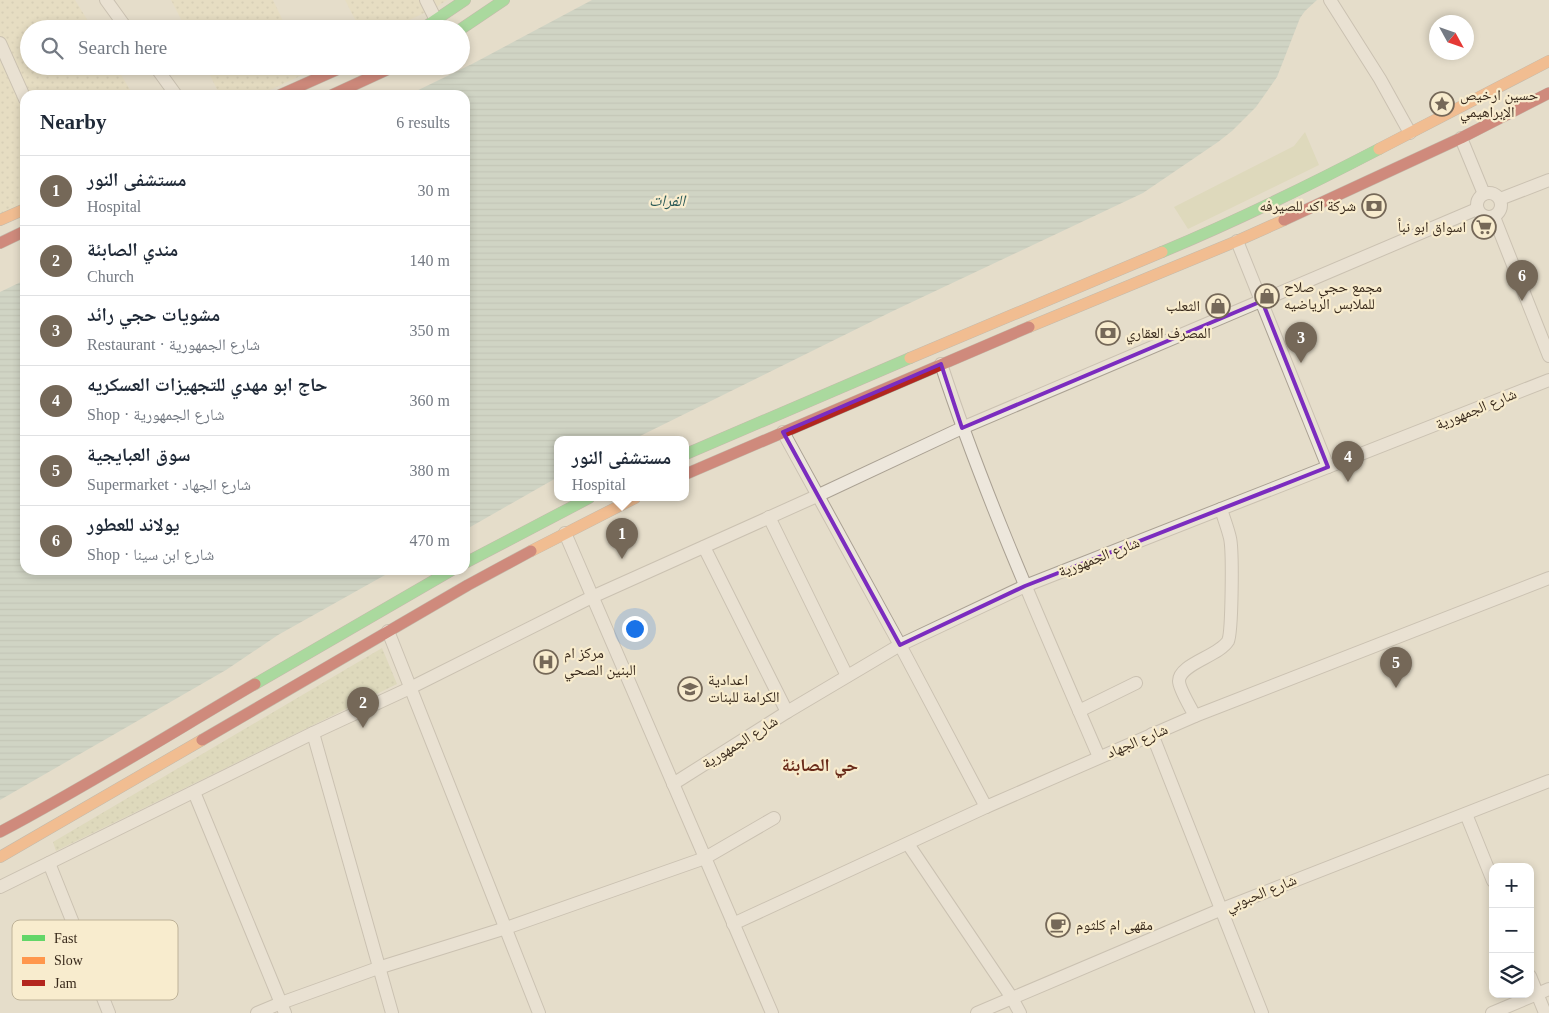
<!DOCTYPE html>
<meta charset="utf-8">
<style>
body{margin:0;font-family:"Times New Roman","Noto Naskh Arabic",serif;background:#f2f2f3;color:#1f2937}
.controls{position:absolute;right:15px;bottom:15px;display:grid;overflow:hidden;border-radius:10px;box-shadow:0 2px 8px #0003}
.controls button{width:45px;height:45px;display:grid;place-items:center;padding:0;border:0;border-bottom:1px solid #e0e1e3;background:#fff;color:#1f2937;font:25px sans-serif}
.compass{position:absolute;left:1429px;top:15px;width:45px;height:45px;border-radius:50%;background:#fff;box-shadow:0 2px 8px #0003;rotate:130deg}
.you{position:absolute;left:634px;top:628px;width:18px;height:18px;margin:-12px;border:4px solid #fff;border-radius:50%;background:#1a73e8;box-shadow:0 0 0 8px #1a73e833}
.badge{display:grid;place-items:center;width:32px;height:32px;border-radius:50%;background:#756858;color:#fff;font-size:16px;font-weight:700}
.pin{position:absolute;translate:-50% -41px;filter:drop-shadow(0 1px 2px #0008)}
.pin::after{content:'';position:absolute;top:26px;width:18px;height:15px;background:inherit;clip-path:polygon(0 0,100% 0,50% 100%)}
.popup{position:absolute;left:554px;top:436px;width:135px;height:65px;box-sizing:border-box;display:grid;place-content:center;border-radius:10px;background:#fff;filter:drop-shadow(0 1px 4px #0005);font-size:16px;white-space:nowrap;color:#747a83}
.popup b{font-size:19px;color:#1f2937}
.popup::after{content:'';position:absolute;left:50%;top:100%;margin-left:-10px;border:10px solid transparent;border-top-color:#fff}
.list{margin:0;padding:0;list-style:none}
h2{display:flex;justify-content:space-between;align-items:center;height:65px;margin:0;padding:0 20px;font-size:21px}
h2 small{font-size:16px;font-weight:400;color:#747a83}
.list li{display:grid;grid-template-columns:32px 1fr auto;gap:15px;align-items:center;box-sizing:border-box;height:70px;padding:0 20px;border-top:1px solid #e0e1e3}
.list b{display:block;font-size:19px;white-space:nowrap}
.list p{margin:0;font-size:16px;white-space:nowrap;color:#747a83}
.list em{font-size:16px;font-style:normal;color:#747a83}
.icon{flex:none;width:28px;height:28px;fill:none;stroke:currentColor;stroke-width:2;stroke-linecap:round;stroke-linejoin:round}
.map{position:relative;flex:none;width:1549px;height:1013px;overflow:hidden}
.search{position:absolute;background:#fff;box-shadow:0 2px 8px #0003;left:20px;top:20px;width:450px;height:55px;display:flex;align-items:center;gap:12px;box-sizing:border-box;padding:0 18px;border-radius:28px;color:#747a83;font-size:19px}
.panel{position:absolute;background:#fff;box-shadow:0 2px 8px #0003;left:20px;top:90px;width:450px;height:485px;border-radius:15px}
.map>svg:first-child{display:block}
.farmland{fill:url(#farmland-dots)}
.grass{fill:#d5d5ab}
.park{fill:url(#park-dots)}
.water{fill:url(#water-rules)}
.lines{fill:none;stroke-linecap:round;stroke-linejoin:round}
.street-casing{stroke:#aaa193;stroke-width:14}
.fast-casing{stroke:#999184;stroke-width:12}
.slow-casing{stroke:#999184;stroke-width:12}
.jam-casing{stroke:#999184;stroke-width:12}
.street{stroke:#ede7dc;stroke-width:12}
.fast{stroke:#63d668;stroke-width:11}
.slow{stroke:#ff974d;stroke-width:11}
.jam{stroke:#b3261e;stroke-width:11}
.marked{fill:none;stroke:#7b2cbf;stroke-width:4;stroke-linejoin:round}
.labels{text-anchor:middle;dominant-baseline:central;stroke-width:4.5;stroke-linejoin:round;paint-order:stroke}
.poi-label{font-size:15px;fill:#38291b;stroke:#f8ecce;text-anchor:start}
.street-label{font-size:15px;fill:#38291b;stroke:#f8ecce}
.water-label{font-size:16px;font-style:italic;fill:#295956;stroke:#f8ecce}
.quarter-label{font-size:18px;font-weight:bold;fill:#682918;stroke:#f8ecce}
.key{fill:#f8ecce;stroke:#beb298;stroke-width:1}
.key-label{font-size:14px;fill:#38291b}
</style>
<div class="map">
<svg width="1549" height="1013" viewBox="0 0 1549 1013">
<defs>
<pattern id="farmland-dots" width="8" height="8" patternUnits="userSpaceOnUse" patternTransform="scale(1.25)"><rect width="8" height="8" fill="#e6ddb9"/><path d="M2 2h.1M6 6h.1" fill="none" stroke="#c6be9e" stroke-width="1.8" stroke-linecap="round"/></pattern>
<pattern id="park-dots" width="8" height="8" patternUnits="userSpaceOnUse" patternTransform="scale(1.25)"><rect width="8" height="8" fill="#d5d5ab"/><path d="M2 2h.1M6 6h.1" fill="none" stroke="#b8b793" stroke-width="1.8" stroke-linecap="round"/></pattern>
<pattern id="water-rules" width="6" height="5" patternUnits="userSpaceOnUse" patternTransform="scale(1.25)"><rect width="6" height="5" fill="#b6cabd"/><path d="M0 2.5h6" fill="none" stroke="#9daea2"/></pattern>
</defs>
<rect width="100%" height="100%" fill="#e5ddca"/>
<g class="farmland">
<path d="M0,0H75L93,29H29V66H116L133,95H25V206L0,218Z"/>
<path d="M171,0H273L287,29H186Z"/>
<path d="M345,0H447L435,8L390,29H360Z"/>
<path d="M205,66H306L309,72L259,95H220Z"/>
</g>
<path class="grass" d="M1305,132L1319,165L1188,229L1174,207L1294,146Z"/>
<path class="park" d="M382,648L397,684L56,851L53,842Z"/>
<g class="water">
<path d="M592,0H1317L1305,11L1300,18L1277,77L1256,107L1232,131L1218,142L1143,193L893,311L632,440H558V477L465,530V95H408L472,64Z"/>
<path d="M25,280V570H394L278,635L226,670L0,800V292Z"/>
</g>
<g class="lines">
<g class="street-casing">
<g id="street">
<path d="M106,0L127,29"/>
<path d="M426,0L436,20"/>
<path d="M1330,0L1380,79L1410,133"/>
<path d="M0,43L25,99"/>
<path d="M155,66L176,95"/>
<path d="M1461,138L1484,194"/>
<circle cx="1489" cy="205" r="12"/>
<path d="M1500,199L1549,180"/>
<path d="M1494,217L1549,356"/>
<path d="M1237,241L1328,467"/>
<path d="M941,364C985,498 1043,627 1099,757"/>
<path d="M783,432L900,645L986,807"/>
<path d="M769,517L847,676"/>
<path d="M565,533L772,1013"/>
<path d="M704,547L787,712"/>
<path d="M388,631L539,1013"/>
<path d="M1079,711L1136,683"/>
<path d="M1195,716C1191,708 1179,689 1179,681C1179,664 1219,656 1228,641C1232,633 1233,551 1230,538C1228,529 1224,519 1221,509"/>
<path d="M313,733L392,1013"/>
<path d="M1152,734L1262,1013"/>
<path d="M673,784L787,712L900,645L1025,586L1549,380"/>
<path d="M194,792L285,1013"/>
<path d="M1466,814L1493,881"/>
<path d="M908,844L1012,998L1020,1013"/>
<path d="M49,863L109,1013"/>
<path d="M0,887L313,733L410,688L592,597L819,495L962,428L1477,209"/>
<path d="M733,924L986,807L1195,716L1549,578"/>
<path d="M1530,976L1545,1013"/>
<path d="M257,1013L281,1003L378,968L506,928L705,858L774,818"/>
<path d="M977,1013L1222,909L1549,781"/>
<path d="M1492,1013L1549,989"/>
</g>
</g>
<g class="fast-casing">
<g id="fast">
<path d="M422,29L465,0"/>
<path d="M461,29L504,0"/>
<path d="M1162,252C1236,221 1308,186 1379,149"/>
<path d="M686,454L910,358"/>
<path d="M465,563L589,498"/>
<path d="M255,684L452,570"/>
</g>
</g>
<g class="slow-casing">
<g id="slow">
<path d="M1379,149L1549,61"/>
<path d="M0,220L25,209"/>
<path d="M1029,327L1237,241L1284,220"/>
<path d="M910,358L1162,252"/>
<path d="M531,551L635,498"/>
<path d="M0,857L202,740"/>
</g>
</g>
<g class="jam-casing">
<g id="jam">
<path d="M280,95L345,66"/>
<path d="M332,95L395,66"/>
<path d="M1284,220L1461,138L1549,93"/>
<path d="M0,243L25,231"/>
<path d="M686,474L1029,327"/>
<path d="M202,740L468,585L531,551"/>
<path d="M0,832C87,786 170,734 255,684"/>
</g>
</g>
<use href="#street" class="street"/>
<use href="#fast" class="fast"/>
<use href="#slow" class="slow"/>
<use href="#jam" class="jam"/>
</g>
<path d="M0 0H1549V1013H0ZM1262,301L1328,467L1025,586L900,645L783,432L941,364L962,428Z" fill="#e5ddca" fill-opacity=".55" fill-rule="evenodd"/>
<path class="marked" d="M1262,301L1328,467L1025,586L900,645L783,432L941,364L962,428Z"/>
<defs>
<g id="sight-ring" transform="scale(1.25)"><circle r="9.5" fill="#f8ecce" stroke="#756858" stroke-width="1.5"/><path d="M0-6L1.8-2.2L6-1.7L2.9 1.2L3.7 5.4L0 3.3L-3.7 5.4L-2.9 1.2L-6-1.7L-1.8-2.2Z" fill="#756858"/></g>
<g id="bank-ring" transform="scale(1.25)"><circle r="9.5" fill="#f8ecce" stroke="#756858" stroke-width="1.5"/><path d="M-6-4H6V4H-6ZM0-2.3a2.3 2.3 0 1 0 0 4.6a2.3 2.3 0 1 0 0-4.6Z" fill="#756858"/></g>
<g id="supermarket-ring" transform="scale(1.25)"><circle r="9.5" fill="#f8ecce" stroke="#756858" stroke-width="1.5"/><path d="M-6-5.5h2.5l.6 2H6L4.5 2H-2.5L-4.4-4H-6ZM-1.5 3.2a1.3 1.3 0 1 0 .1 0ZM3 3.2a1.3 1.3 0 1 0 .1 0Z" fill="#756858"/></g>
<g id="shop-ring" transform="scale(1.25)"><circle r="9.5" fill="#f8ecce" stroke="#756858" stroke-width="1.5"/><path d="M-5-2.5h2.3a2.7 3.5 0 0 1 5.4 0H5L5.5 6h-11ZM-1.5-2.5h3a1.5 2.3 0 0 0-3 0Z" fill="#756858"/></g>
<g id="hospital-ring" transform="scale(1.25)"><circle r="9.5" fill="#f8ecce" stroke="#756858" stroke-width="1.5"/><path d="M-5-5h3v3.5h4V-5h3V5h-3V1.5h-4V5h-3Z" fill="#756858"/></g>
<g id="school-ring" transform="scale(1.25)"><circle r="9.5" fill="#f8ecce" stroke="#756858" stroke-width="1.5"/><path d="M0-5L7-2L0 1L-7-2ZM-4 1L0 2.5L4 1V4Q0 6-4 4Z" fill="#756858"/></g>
<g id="cafe-ring" transform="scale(1.25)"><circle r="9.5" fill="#f8ecce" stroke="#756858" stroke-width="1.5"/><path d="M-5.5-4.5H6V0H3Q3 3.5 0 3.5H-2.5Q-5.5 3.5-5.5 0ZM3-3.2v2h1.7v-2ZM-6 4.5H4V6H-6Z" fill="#756858"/></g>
</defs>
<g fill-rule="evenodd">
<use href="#sight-ring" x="1442" y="104"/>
<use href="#bank-ring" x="1374" y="206"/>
<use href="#supermarket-ring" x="1484" y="227"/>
<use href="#shop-ring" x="1267" y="296"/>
<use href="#shop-ring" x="1218" y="306"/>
<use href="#bank-ring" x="1108" y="333"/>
<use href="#hospital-ring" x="546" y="662"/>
<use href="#school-ring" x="690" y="689"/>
<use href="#cafe-ring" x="1058" y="925"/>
</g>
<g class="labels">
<g class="poi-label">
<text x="1460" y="95">حسين ارخيص<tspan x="1460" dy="17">الإبراهيمي</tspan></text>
<text x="1356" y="206" text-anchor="end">شركة اكد للصيرفه</text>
<text x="1466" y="227" text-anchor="end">اسواق ابو نبأ</text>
<text x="1284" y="287">مجمع حجي صلاح<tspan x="1284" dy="17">للملابس الرياضيه</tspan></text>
<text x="1200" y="306" text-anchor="end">الثعلب</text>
<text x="1126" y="333">المصرف العقاري</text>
<text x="564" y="653">مركز ام<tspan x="564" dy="17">البنين الصحي</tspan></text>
<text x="708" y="680">اعدادية<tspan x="708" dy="17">الكرامة للبنات</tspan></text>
<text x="1076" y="925">مقهى ام كلثوم</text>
</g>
<g class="street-label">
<text transform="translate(1476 409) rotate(-22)">شارع الجمهورية</text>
<text transform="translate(1099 557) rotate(-21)">شارع الجمهورية</text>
<text transform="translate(1137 741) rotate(-23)">شارع الجهاد</text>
<text transform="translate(740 742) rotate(-32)">شارع الجمهورية</text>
<text transform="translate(1261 893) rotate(-22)">شارع الحبوبي</text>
</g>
<g class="water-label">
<text x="667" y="200">الفرات</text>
</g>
<g class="quarter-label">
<text x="820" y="765">حي الصابئة</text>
</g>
</g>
<rect x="12" y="920" width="166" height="80" rx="8" class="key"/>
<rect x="22" y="935" width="23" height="6" fill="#63d668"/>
<rect x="22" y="957" width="23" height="7" fill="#ff974d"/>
<rect x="22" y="980" width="23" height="6" fill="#b3261e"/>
<g class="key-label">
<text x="54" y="943">Fast</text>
<text x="54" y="965">Slow</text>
<text x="54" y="988">Jam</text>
</g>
</svg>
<div class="controls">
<button>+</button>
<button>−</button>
<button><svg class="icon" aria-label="layers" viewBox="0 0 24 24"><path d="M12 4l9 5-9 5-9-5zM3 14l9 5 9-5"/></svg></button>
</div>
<svg class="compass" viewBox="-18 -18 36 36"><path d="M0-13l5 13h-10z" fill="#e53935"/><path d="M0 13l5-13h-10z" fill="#747a83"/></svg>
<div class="you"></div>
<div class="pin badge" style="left:622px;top:559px">1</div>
<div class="popup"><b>مستشفى النور</b>Hospital</div>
<div class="pin badge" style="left:363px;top:728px">2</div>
<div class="pin badge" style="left:1301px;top:363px">3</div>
<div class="pin badge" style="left:1348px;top:482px">4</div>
<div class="pin badge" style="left:1396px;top:688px">5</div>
<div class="pin badge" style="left:1522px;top:301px">6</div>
<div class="search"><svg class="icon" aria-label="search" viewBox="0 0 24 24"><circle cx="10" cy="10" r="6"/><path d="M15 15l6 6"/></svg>Search here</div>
<section class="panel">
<h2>Nearby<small>6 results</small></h2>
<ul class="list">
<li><span class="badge">1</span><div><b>مستشفى النور</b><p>Hospital</p></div><em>30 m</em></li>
<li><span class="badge">2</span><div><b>مندي الصابئة</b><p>Church</p></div><em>140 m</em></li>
<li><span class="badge">3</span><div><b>مشويات حجي رائد</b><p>Restaurant · شارع الجمهورية</p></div><em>350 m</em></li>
<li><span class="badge">4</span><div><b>حاج ابو مهدي للتجهيزات العسكريه</b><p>Shop · شارع الجمهورية</p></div><em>360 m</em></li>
<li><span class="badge">5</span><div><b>سوق العبايجية</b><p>Supermarket · شارع الجهاد</p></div><em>380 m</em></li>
<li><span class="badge">6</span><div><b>يولاند للعطور</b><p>Shop · شارع ابن سينا</p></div><em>470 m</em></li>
</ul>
</section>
</div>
